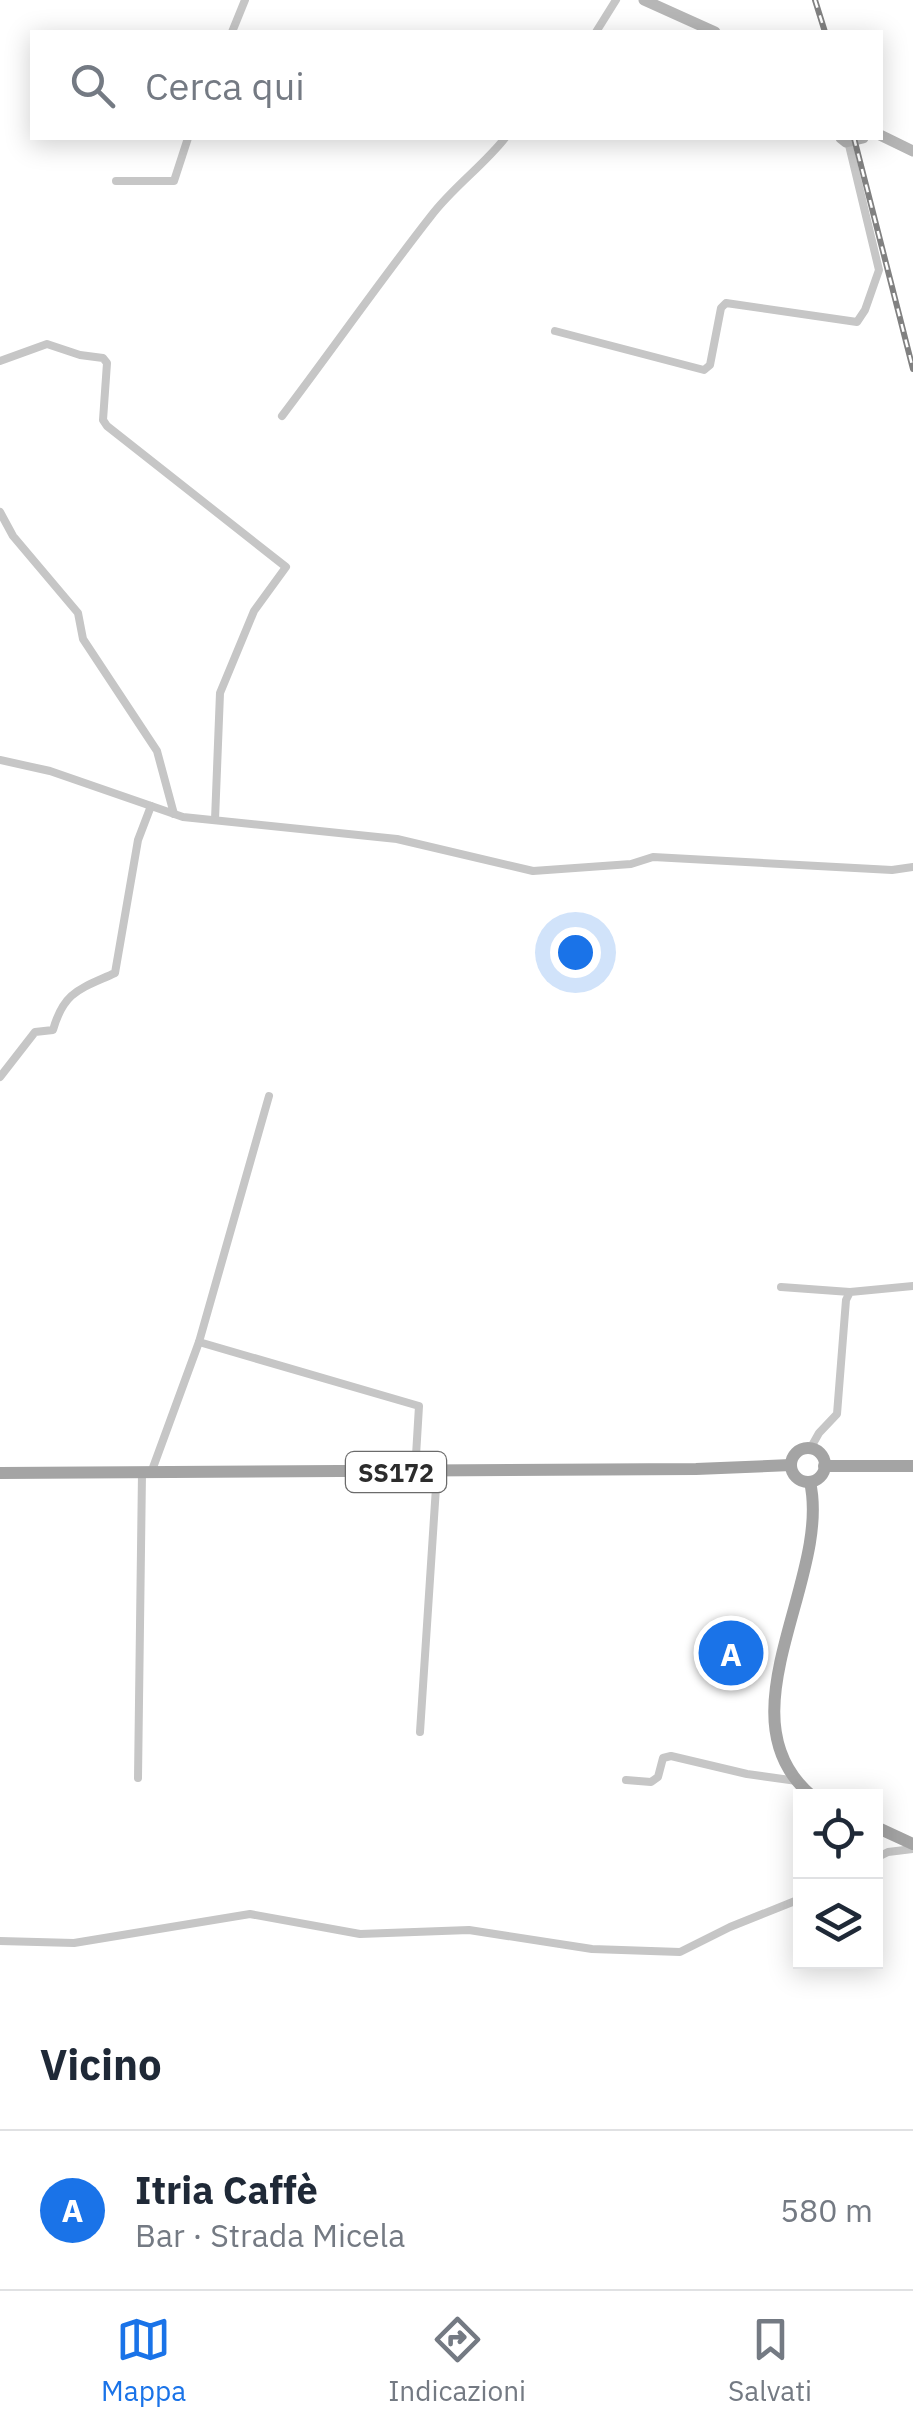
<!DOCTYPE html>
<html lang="it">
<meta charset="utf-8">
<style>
body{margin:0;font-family:"IBM Plex Sans",sans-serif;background:#f6f6f7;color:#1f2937}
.controls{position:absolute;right:30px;bottom:30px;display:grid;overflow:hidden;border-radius:0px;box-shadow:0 5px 25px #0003}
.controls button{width:90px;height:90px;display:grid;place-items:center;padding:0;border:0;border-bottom:2px solid #e0e1e3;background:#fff;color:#1f2937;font:50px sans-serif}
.you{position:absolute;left:575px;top:952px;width:35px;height:35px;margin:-25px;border:8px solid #fff;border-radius:50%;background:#1a73e8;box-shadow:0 0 0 15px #1a73e833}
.badge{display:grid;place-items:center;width:65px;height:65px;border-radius:50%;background:#1a73e8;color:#fff;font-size:32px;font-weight:700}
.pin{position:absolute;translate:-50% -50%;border:5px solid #fff;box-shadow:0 2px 10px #0006}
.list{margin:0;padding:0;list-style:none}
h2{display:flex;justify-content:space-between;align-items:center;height:130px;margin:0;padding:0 40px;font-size:42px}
h2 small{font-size:32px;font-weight:400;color:#747a83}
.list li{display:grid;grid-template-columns:65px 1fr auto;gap:30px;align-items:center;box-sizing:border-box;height:160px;padding:0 40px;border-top:2px solid #e0e1e3}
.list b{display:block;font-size:38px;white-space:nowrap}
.list p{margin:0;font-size:32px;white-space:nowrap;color:#747a83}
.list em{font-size:32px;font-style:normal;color:#747a83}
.icon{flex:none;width:55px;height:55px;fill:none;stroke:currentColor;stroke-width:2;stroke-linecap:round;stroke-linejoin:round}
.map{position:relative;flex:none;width:913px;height:1999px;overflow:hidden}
.search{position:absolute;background:#fff;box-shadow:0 5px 25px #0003;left:30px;right:30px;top:30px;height:110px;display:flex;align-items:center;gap:25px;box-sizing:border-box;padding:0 35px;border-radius:0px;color:#747a83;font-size:38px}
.sheet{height:290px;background:#fff}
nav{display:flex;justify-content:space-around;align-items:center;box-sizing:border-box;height:140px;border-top:2px solid #e0e1e3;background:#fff;font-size:28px;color:#747a83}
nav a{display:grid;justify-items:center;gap:5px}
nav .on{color:#1a73e8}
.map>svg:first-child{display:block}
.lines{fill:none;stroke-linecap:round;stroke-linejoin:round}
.street{stroke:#c6c6c6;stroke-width:8}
.secondary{stroke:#b6b6b6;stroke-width:11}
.primary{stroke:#a4a4a4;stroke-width:12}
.rail-casing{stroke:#818181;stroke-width:6}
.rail{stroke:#fff;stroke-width:2.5;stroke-dasharray:8;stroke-linecap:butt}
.labels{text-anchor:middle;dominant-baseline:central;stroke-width:10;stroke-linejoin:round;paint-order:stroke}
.shield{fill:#fff;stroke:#6b6b6b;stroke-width:2.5}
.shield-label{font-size:25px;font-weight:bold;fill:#2c2c2c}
</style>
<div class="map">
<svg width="913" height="1999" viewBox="0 0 913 1999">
<rect width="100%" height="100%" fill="#fff"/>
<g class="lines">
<g class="street">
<path d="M232,32L245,0"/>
<path d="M596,32L616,0"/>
<path d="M116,181H174L188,138"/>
<path d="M555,331L704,370L710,365L721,308L726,303L857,322L865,310L879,270L848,141"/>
<path d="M0,361L47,344L80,355L103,358L107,363L103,420L107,426L286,567L254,611L220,693L215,820"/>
<path d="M282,416C332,350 380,281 431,216C453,187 483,166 505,138"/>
<path d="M0,512L13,536L78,613L83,639L157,751L174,814"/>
<path d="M0,760L50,771L183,817L397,839L533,871L631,864L653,857L892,870L913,867"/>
<path d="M0,1077L35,1032L53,1030C64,991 80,989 115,973L138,840L151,806"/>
<path d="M781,1287L850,1292"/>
<path d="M199,1342L419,1406L415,1472"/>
<path d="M810,1449L819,1433L837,1414L846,1300L850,1292L913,1286"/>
<path d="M151,1473L199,1342L269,1096"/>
<path d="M420,1732L437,1472"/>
<path d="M138,1778L142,1473"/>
<path d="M626,1780L651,1782L658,1777L663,1758L671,1756L747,1774L797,1781"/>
<path d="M876,1858L888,1852L913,1849"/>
<path d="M0,1941L74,1943L250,1914L360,1934L469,1930L592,1949L680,1952L730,1927L800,1899"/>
</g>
<g class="secondary">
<path d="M644,0L715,32"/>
<path d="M880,135L913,151"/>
<path d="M841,138L846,142L863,138"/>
</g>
<g class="primary">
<circle cx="808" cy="1465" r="17"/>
<path d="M824,1466H913"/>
<path d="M0,1473L696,1469L791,1465"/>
<path d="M810,1482C832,1579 718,1718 812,1796"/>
<path d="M876,1827L913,1844"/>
</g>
<g class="rail-casing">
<g id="rail">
<path d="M815,0L825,32"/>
<path d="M854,138L913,369"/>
</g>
</g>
<use href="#rail" class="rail"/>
</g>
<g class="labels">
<rect class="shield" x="346" y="1452" width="100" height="40" rx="8"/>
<g class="shield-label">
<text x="396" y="1472">SS172</text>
</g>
</g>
</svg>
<div class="controls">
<button><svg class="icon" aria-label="locate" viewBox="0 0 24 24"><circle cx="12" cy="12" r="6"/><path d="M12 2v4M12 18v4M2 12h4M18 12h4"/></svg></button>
<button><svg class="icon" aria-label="layers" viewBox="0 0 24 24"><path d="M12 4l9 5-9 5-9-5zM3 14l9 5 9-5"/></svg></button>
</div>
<div class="you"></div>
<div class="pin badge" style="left:731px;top:1653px">A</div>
<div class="search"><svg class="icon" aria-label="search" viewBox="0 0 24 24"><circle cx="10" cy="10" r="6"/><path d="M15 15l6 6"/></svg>Cerca qui</div>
</div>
<section class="sheet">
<h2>Vicino<small></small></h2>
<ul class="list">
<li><span class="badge">A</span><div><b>Itria Caffè</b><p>Bar · Strada Micela</p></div><em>580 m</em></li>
</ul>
</section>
<nav>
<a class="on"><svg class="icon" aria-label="map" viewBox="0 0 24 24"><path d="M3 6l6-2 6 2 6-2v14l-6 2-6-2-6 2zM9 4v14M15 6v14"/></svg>Mappa</a>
<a><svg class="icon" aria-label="directions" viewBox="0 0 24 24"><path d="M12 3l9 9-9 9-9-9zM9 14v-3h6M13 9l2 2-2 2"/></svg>Indicazioni</a>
<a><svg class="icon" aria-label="saved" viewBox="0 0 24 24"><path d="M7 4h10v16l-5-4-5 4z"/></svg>Salvati</a>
</nav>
